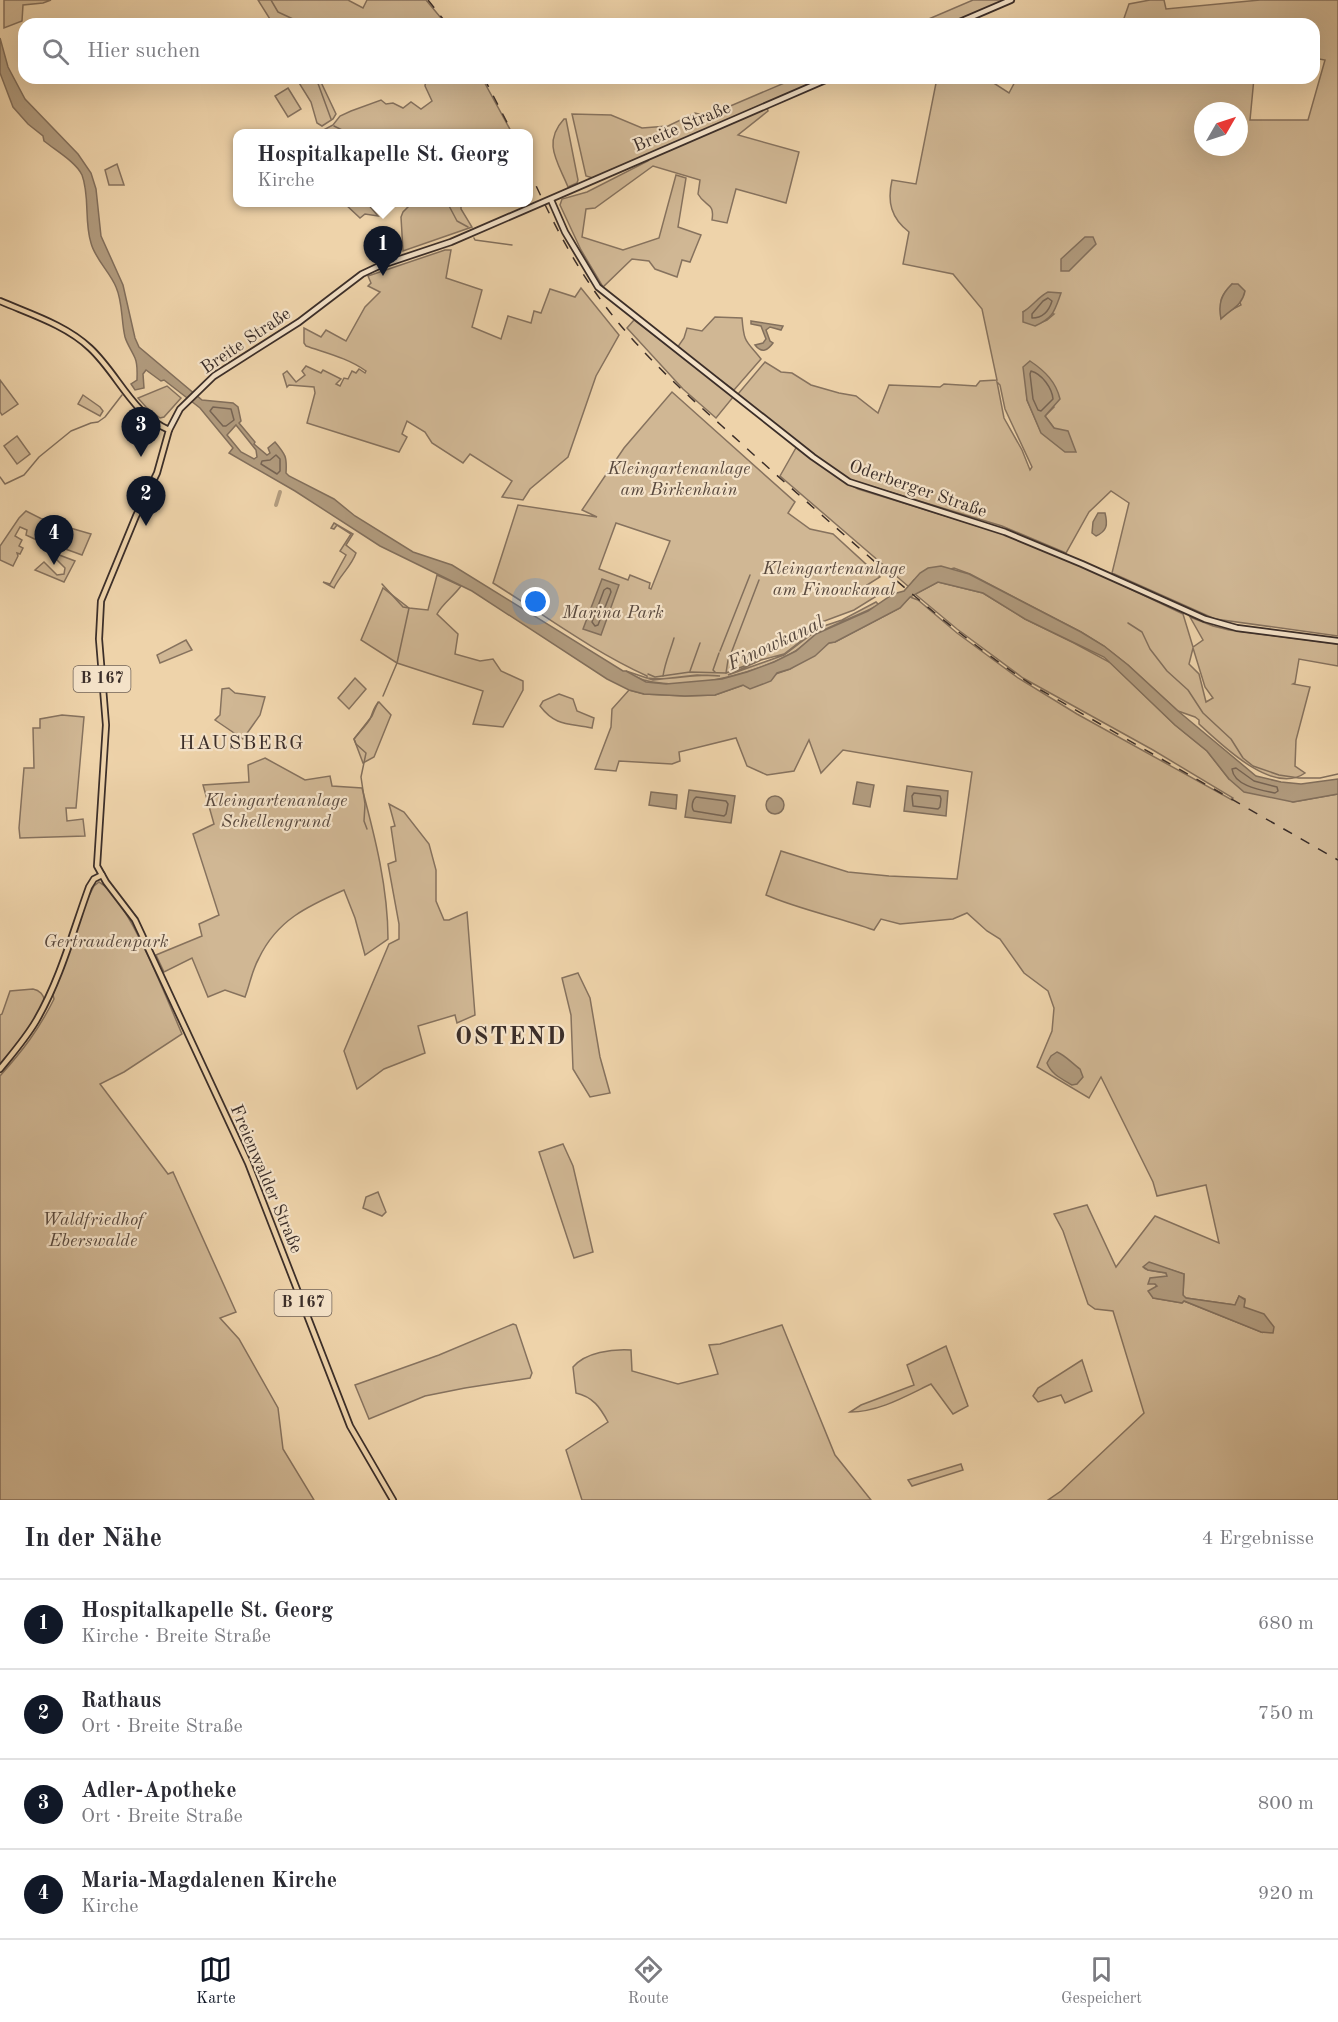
<!DOCTYPE html>
<html lang="de">
<meta charset="utf-8">
<style>
body{margin:0;font-family:"Old Standard TT",serif;background:#f2f2f3;color:#2b2b33}
.compass{position:absolute;left:1194px;top:102px;width:54px;height:54px;border-radius:50%;background:#fff;box-shadow:0 6px 24px #0002;rotate:51deg}
.you{position:absolute;left:536px;top:602px;width:21px;height:21px;margin:-15px;border:4px solid #fff;border-radius:50%;background:#1a73e8;box-shadow:0 0 0 9px #1a73e833}
.badge{display:grid;place-items:center;width:39px;height:39px;border-radius:50%;background:#111827;color:#fff;font-size:20px;font-weight:700}
.pin{position:absolute;translate:-50% -50px;filter:drop-shadow(0 2px 3px #0008)}
.pin::after{content:'';position:absolute;top:32px;width:21px;height:18px;background:inherit;clip-path:polygon(0 0,100% 0,50% 100%)}
.popup{position:absolute;left:233px;top:129px;width:300px;height:78px;box-sizing:border-box;display:grid;place-content:center;border-radius:12px;background:#fff;filter:drop-shadow(0 2px 4px #0005);font-size:20px;white-space:nowrap;color:#7c7c81}
.popup b{font-size:22px;color:#2b2b33}
.popup::after{content:'';position:absolute;left:50%;top:100%;margin-left:-12px;border:12px solid transparent;border-top-color:#fff}
.list{margin:0;padding:0;list-style:none}
h2{display:flex;justify-content:space-between;align-items:center;height:78px;margin:0;padding:0 24px;font-size:26px}
h2 small{font-size:20px;font-weight:400;color:#7c7c81}
.list li{display:grid;grid-template-columns:39px 1fr auto;gap:18px;align-items:center;box-sizing:border-box;height:90px;padding:0 24px;border-top:2px solid #e1e1e2}
.list b{display:block;font-size:22px;white-space:nowrap}
.list p{margin:0;font-size:20px;white-space:nowrap;color:#7c7c81}
.list em{font-size:20px;font-style:normal;color:#7c7c81}
.icon{flex:none;width:33px;height:33px;fill:none;stroke:currentColor;stroke-width:2;stroke-linecap:round;stroke-linejoin:round}
.map{position:relative;flex:none;width:1338px;height:1500px;overflow:hidden}
.search{position:absolute;background:#fff;box-shadow:0 6px 24px #0002;left:18px;right:18px;top:18px;height:66px;display:flex;align-items:center;gap:15px;box-sizing:border-box;padding:0 21px;border-radius:18px;color:#7c7c81;font-size:22px}
.sheet{height:438px;background:#fff}
nav{display:flex;justify-content:space-around;align-items:center;box-sizing:border-box;height:84px;border-top:2px solid #e1e1e2;background:#fff;font-size:16px;color:#7c7c81}
nav a{display:grid;justify-items:center;gap:3px}
nav .on{color:#111827}
.map>svg:first-child{display:block}
.green{fill:#d0b794;stroke:#86725e;stroke-width:1.5;fill-rule:evenodd}
.water{fill:#b19b7e;stroke:#826f5c;stroke-width:1.5;fill-rule:evenodd}
.lines{fill:none;stroke-linecap:round;stroke-linejoin:round}
.shore{stroke:#766454;stroke-width:1.5}
.stream{stroke:#826f5c;stroke-width:1.5}
.canal{stroke:#b19b7e;stroke-width:4}
.secondary-casing{stroke:#3b2e29;stroke-width:8}
.primary-casing{stroke:#3b2e29;stroke-width:8}
.secondary{stroke:#f4e2c8;stroke-width:4.5}
.primary{stroke:#eed3aa;stroke-width:4.5}
.rail{stroke:#3b2e29;stroke-width:1.5;stroke-dasharray:10 10;stroke-linecap:butt}
.labels{text-anchor:middle;dominant-baseline:central;stroke-width:4.5;stroke-linejoin:round;paint-order:stroke}
.shield{fill:#f4e2c8;stroke:#726459;stroke-width:1.5}
.shield-label{font-size:16px;font-weight:bold;fill:#3b2e29}
.street-label{font-size:18px;fill:#3b2e29;stroke:#f4e2c8}
.park-label{font-size:18px;font-style:italic;fill:#59493e;stroke:#f4e2c8}
.water-label{font-size:20px;font-style:italic;fill:#58493e;stroke:#f4e2c8}
.neighbourhood-label{font-size:20px;letter-spacing:1.5px;fill:#3b2e29;stroke:#f4e2c8}
.district-label{font-size:24px;font-weight:bold;letter-spacing:1.5px;fill:#3b2e29;stroke:#f4e2c8}
</style>
<div class="map">
<svg width="1338" height="1500" viewBox="0 0 1338 1500">
<rect width="100%" height="100%" fill="#eed3aa"/>
<filter id="stains"><feTurbulence type="fractalNoise" baseFrequency=".00333" numOctaves="4"/><feColorMatrix values="0 0 0 0 .2 0 0 0 0 .09 0 0 0 0 .02 0 0 0 .5 -.17"/></filter>
<radialGradient id="worn" r=".72"><stop offset=".6" stop-color="#630" stop-opacity="0"/><stop offset="1" stop-color="#630" stop-opacity=".3"/></radialGradient>
<g class="green">
<path d="M4,0H51L43,3L23,5L22,21L4,28Z"/>
<path d="M258,0H348L363,8L367,0H426L446,24H273Z"/>
<path d="M973,0H1006L951,24H917Z"/>
<path d="M1150,0H1164L1166,9L1260,0H1338V636L1215,619L1112,573L1129,503L1111,491L1089,512L1066,553L1002,526L850,480L822,462L740,397L738,394L765,362L781,372L792,373L811,385L839,393L856,396L878,413L889,385L940,387L944,384L976,386L980,381L997,380L982,309L953,274L903,264L909,232C891,218 887,202 892,180L916,184L937,78H986L1009,93L1017,78H1254L1250,120H1308L1325,60L1314,58V24H1122L1129,4ZM1203,111H1239V147H1203ZM1232,284L1241,305L1229,311L1221,318C1220,301 1219,297 1232,284ZM1031,307L1054,314L1047,320L1035,325L1023,312ZM997,382L1000,385L1005,409L1032,467L1030,470L1022,450L1004,418ZM1026,385L1054,407L1045,416L1054,428L1041,432L1027,400Z"/>
<path d="M296,78H319L336,114L333,119L322,126L317,123L311,102Z"/>
<path d="M440,78H482L512,133H318L333,125L340,116L351,111L381,100L386,104L393,103L403,108L411,102L421,109L432,101L425,86L426,79Z"/>
<path d="M796,78H826L609,172L593,178L586,176L572,114L611,115L642,128L668,126L695,113L707,116Z"/>
<path d="M288,88L301,109L288,117L275,96Z"/>
<path d="M767,107L768,111L738,135L799,152L786,203L736,189L727,223L712,220C715,202 705,207 698,194L700,180L653,166L595,208L586,209L582,237L623,250L659,238L676,175L686,178L678,227L701,235L690,262L682,260L677,277L655,269L649,261L632,259L603,287L581,250L560,205L562,199L587,192L648,161L650,158Z"/>
<path d="M564,119H566L578,180L577,183L568,187C558,162 542,143 564,119Z"/>
<path d="M117,164L124,185H109L105,170Z"/>
<path d="M344,203H367L378,216L365,214L360,218Z"/>
<path d="M412,203H461V209L472,227L403,251L401,217L403,212Z"/>
<path d="M445,250H451L446,278L482,290L472,327L501,339L508,316L531,323L534,311L541,313L550,289L575,297L581,288L619,335L596,376L568,457L530,489L523,500L502,497L512,481L470,454L463,463L432,443L425,432L407,421L402,434L407,437L399,452L307,423L315,393L314,387L289,385L287,387L283,374L287,371L296,382L305,375L302,371L306,366L321,373L323,370L341,379L336,384L340,386L344,378L348,379L352,371L356,373L359,369L365,373L366,371C348,358 326,353 306,346L304,343V328L321,337L326,330L346,341L365,307L380,292L368,286L371,283L368,276Z"/>
<path d="M715,317L742,318C744,344 746,340 761,359L734,390L677,348L684,338L687,328L702,331Z"/>
<path d="M634,320L734,396L716,418L683,389L627,328Z"/>
<path d="M0,380L18,404L2,415L0,412Z"/>
<path d="M167,386L181,398L164,417L160,418L146,407L138,398Z"/>
<path d="M672,392L795,502L788,513L810,529L833,534L880,577L867,585L875,597L854,610L819,623V627L784,654L761,660L728,675L784,655L821,627L842,620L876,602L879,605C861,614 842,621 824,630C813,635 805,645 794,652C758,674 663,700 626,671L653,680L697,675L720,676C694,672 671,682 647,678V676C592,651 543,614 493,583L518,505L597,517L582,510L624,448ZM616,523L670,541L651,589L649,588L650,583L630,575L628,580L599,569Z"/>
<path d="M83,395L100,407L103,411L100,416L78,404Z"/>
<path d="M17,436L30,454L17,464L4,446Z"/>
<path d="M797,446L839,478L858,489L1004,534L1072,561L1183,614L1193,647L1203,640L1190,617L1213,626L1229,630L1338,644V666L1299,659L1295,683L1293,684L1310,687L1296,740L1295,766L1305,773C1273,796 1222,745 1199,724V720L1195,717L1178,711L1128,665L1104,646L1081,632L970,574L954,568L914,580L909,587L780,476ZM1193,648L1205,687L1213,698L1206,702L1199,674L1189,664Z"/>
<path d="M26,511L50,523L41,542L26,535L27,530L20,527L15,536L22,540L19,546L23,548L20,554L17,553L18,556L13,566L0,560V546L19,518Z"/>
<path d="M334,523L353,534L346,545L356,553C351,567 340,575 334,588L323,582L330,584L346,555L340,551L351,534L337,525L334,529L331,528Z"/>
<path d="M60,525L91,534L82,555L46,542L49,535L62,539L64,533L58,530Z"/>
<path d="M54,553L75,561L64,582L35,570L44,562L57,575L64,574L65,568L52,555Z"/>
<path d="M437,575L461,586C453,597 443,603 437,614L458,634L455,654L480,661L493,659L501,671L523,681V690L503,727L473,724L483,691L397,663L361,640L383,588L409,608L428,610Z"/>
<path d="M938,582L983,593L1025,619L1074,643L1111,663L1175,725L1207,751L1229,779L1293,802L1338,794V1500H1048L1061,1491L1144,1413L1113,1311L1095,1309L1088,1304L1063,1231L1054,1214L1087,1205L1116,1267L1155,1216L1219,1243L1206,1185L1157,1196L1153,1182L1101,1077L1089,1098L1037,1067L1052,1031L1054,1008L1048,991L1024,973L1000,939L987,931L967,913L953,919L900,924L881,919L874,930C838,917 801,910 766,895L781,851L848,872L889,876L957,879L972,772L843,750L821,773L809,740L794,771L767,775L747,766L736,738L679,752L680,761L672,764L619,761L616,771L595,769L611,727L612,709L629,690L644,694L685,696L715,695L790,669L829,643L835,642L900,608L910,597L918,600L957,633L1018,678L1077,714L1232,800L1233,798L1153,750L1023,678L957,629L915,594ZM1144,1268L1168,1269L1184,1274L1183,1296L1186,1298L1235,1305L1239,1296L1245,1299L1244,1307L1261,1332L1184,1301L1182,1303L1153,1298L1157,1286L1155,1284L1167,1276L1166,1273L1148,1270Z"/>
<path d="M186,640L192,650L160,663L157,655Z"/>
<path d="M355,678L366,689L349,709L338,698Z"/>
<path d="M229,688L235,693L265,697L260,715L243,739L215,720L220,715L222,689Z"/>
<path d="M559,694L573,699L577,711L594,718L592,728C569,723 556,727 540,706L543,701Z"/>
<path d="M379,702L391,715L374,757L363,763L354,739C359,732 365,727 370,719C373,713 373,707 379,702Z"/>
<path d="M62,715L84,717L76,808H66L67,821L83,819L85,836L20,838L19,828L24,768H34L33,728H40V719Z"/>
<path d="M265,758L305,780L330,776L332,786L362,788C375,837 388,888 388,939L365,955L355,918L344,890C308,906 277,920 259,958C252,970 250,984 245,997L225,990L208,997L192,958L164,972L156,955L202,936L199,924L219,915L193,834L214,824L203,785L249,782L248,765Z"/>
<path d="M389,804L404,812L429,844L436,870V901L444,920H449L467,912L475,1015L457,1023L455,1015L418,1026L425,1053L384,1069L357,1089L344,1051L389,944L399,939V924L388,864L396,861L391,827L395,826Z"/>
<path d="M99,882C129,899 167,1000 182,1034L124,1072L100,1084L168,1174L173,1172L236,1312L220,1318L239,1339L278,1408L283,1449L314,1500H0V1076C23,1050 38,1031 54,999L53,995L85,904L94,886Z"/>
<path d="M578,973L590,998L600,1057L610,1093L590,1097L573,1069L571,1015L562,978Z"/>
<path d="M33,989C39,990 45,995 44,1002C41,1019 12,1051 0,1064V1015L2,1014L10,991Z"/>
<path d="M563,1144L573,1166L593,1252L574,1258L539,1152Z"/>
<path d="M378,1192L386,1212L382,1216L363,1208L366,1197Z"/>
<path d="M513,1324L516,1325L532,1373L530,1378L465,1388L425,1396L369,1419L355,1385L439,1355Z"/>
<path d="M782,1325L835,1455L871,1500H582L566,1450L608,1422C600,1407 593,1397 576,1393L573,1367C586,1352 612,1349 631,1350L632,1371L678,1384L718,1374L709,1345L720,1344Z"/>
<path d="M946,1346L968,1406L953,1414L931,1384C906,1396 879,1412 850,1412L861,1405L914,1385L907,1365Z"/>
<path d="M1082,1360L1092,1391L1065,1403L1061,1395L1038,1402L1033,1396L1038,1388Z"/>
<path d="M961,1464L963,1470L912,1486L908,1480Z"/>
</g>
<g class="water">
<path d="M0,38L8,67L25,99L78,154L91,173L96,189L101,236L123,285L135,338L139,347L202,400L233,403L238,407L241,421L239,423L255,442L254,444L267,455L270,453L268,448L275,442C286,455 287,457 286,473L289,476L334,499L355,516L413,552L452,565L623,671H626L646,682L666,684L722,679L747,672L774,662L796,651L816,634L868,611L893,594L904,591L920,573L928,568L941,566L969,574L1081,632L1104,646L1128,665L1178,711L1256,776L1281,782L1301,784L1338,779V794L1293,802L1244,792L1229,779L1207,751L1175,725L1104,657L1025,619L983,593L938,582L910,597L900,608L835,642L829,643L815,656L790,669L777,673L771,681L750,689L743,685L715,695L685,696L644,694L629,690L607,679L472,591L380,546L295,491L229,453L233,448L200,408L164,380L161,381L146,370L143,374L144,388L135,390L131,384L137,380C137,373 138,365 135,358C132,351 127,344 125,337C121,320 123,303 116,287C110,272 95,259 91,243C84,221 90,196 82,175C76,162 55,150 44,141L43,136L28,124L13,107L0,73ZM236,425L256,450L257,457L254,459L241,452L227,435Z"/>
<path d="M1085,237H1093L1096,244L1069,271H1061V259Z"/>
<path d="M1232,284H1238L1245,291C1242,306 1231,309 1221,319C1218,304 1221,295 1232,284Z"/>
<path d="M1048,292L1061,293C1054,312 1054,317 1035,326L1023,322V312C1033,306 1038,297 1048,292Z"/>
<path d="M751,321L783,326L781,330L770,327L766,330L770,341L773,343C768,350 762,354 755,345L763,343L766,339L761,326L751,324Z"/>
<path d="M1030,361C1045,371 1056,382 1060,399L1045,416L1054,428L1068,431L1076,452H1065L1041,433L1027,400L1023,367Z"/>
<path d="M1098,513H1105C1108,525 1107,531 1096,536L1092,533L1093,522Z"/>
<path d="M602,579L619,585L601,635L583,629Z"/>
<path d="M857,782L874,785L870,807L853,804Z"/>
<path d="M907,786L948,791L946,816L904,811Z"/>
<path d="M689,790L735,796L731,823L685,817Z"/>
<path d="M651,792L677,795L676,809L649,805Z"/>
<circle cx="775" cy="805" r="9"/>
<path d="M1057,1052C1065,1055 1073,1064 1080,1069L1083,1077L1077,1084L1072,1085C1062,1079 1051,1074 1047,1063L1051,1056Z"/>
<path d="M1149,1262L1184,1274L1183,1295L1186,1298L1235,1305L1239,1296L1245,1300L1244,1307L1264,1314L1274,1327L1273,1333L1261,1332L1184,1301L1182,1303L1153,1298L1148,1291L1157,1286L1155,1284H1148L1150,1278L1167,1276L1166,1273L1148,1270L1143,1267Z"/>
</g>
<g class="lines">
<g class="shore">
<path d="M1048,298L1052,301C1049,311 1043,318 1032,318V314L1043,301Z"/>
<path d="M1031,371C1042,374 1052,388 1053,399L1041,411L1038,410L1033,399L1030,374Z"/>
<path d="M213,407L231,409L234,420L226,426H223L210,411Z"/>
<path d="M276,455L280,459V471L277,474L261,464L262,461L270,460Z"/>
<path d="M607,588L610,589L611,592L598,625L595,626L592,622L604,590Z"/>
<path d="M1232,769L1236,768L1254,781L1277,787L1278,791L1275,793C1261,790 1234,786 1232,769Z"/>
<path d="M914,793L940,796L941,799L940,807L938,809L913,806L912,796Z"/>
<path d="M696,797L726,801L728,804L726,814L724,816L694,811C691,808 692,800 696,797Z"/>
</g>
<g class="stream">
<path d="M271,0L278,12L293,19L295,24"/>
<path d="M316,78L331,119"/>
<path d="M334,126L350,134"/>
<path d="M447,202L457,221L468,227"/>
<path d="M474,238L475,240L512,245"/>
<path d="M0,477L5,484L24,475L39,457L71,431L91,423L98,422L105,417L122,395"/>
<path d="M382,584L403,607L409,608L397,663L383,696"/>
<path d="M1128,623L1142,632L1150,649L1167,671L1188,690L1203,713L1231,739L1243,758L1253,766L1279,775L1299,778H1320L1338,774"/>
<path d="M720,651L750,575"/>
<path d="M730,656L759,580"/>
<path d="M690,671L700,643"/>
<path d="M715,672L713,670L719,653"/>
<path d="M726,673L728,660"/>
<path d="M648,674L655,677L690,672L726,673L755,662"/>
<path d="M663,676C665,662 670,652 674,638"/>
<path d="M367,829L364,821L365,804L361,777L366,753L356,744L354,739L372,716L378,702"/>
</g>
<path class="canal" d="M276,505L280,492"/>
<g class="secondary-casing">
<g id="secondary">
<path d="M955,24L1011,0"/>
<path d="M551,200L565,232L598,287L813,457L849,482L1005,532L1082,564L1205,619L1237,628L1338,641"/>
<path d="M169,430L180,409L214,376L299,322L362,274L379,266L451,242L830,78"/>
</g>
</g>
<g class="primary-casing">
<g id="primary">
<path d="M0,301C30,314 66,325 90,348C118,374 132,414 169,430L157,473L136,516L101,601L99,639L106,725L97,866L106,882L135,920L248,1163L350,1426L393,1500"/>
<path d="M0,1069C13,1053 26,1038 36,1021C60,980 73,931 89,887L94,879L102,875"/>
</g>
</g>
<use href="#secondary" class="secondary"/>
<use href="#primary" class="primary"/>
<g class="rail">
<path d="M428,0L447,24"/>
<path d="M484,78L513,134"/>
<path d="M528,168C549,215 572,261 603,303C637,349 679,388 722,426C756,457 790,487 824,517C891,576 957,636 1032,685L1338,860"/>
</g>
</g>
<g class="labels">
<g class="shield">
<rect x="73.5" y="666" width="57" height="26" rx="4.5"/>
<rect x="274.5" y="1290" width="57" height="26" rx="4.5"/>
</g>
<g class="shield-label">
<text x="102" y="679">B 167</text>
<text x="303" y="1303">B 167</text>
</g>
<g class="street-label">
<text transform="translate(682 127) rotate(-23)">Breite Straße</text>
<text transform="translate(246 341) rotate(-34)">Breite Straße</text>
<text transform="translate(918 489) rotate(19)">Oderberger Straße</text>
<text transform="translate(266 1179) rotate(67)">Freienwalder Straße</text>
</g>
<g class="park-label">
<text x="679" y="469">Kleingartenanlage<tspan x="679" dy="21">am Birkenhain</tspan></text>
<text x="834" y="569">Kleingartenanlage<tspan x="834" dy="21">am Finowkanal</tspan></text>
<text x="613" y="613">Marina Park</text>
<text x="276" y="801">Kleingartenanlage<tspan x="276" dy="21">Schellengrund</tspan></text>
<text x="106" y="942">Gertraudenpark</text>
<text x="93" y="1220">Waldfriedhof<tspan x="93" dy="21">Eberswalde</tspan></text>
</g>
<g class="water-label">
<text transform="translate(776 644) rotate(-25)">Finowkanal</text>
</g>
<g class="neighbourhood-label">
<text x="242" y="744">HAUSBERG</text>
</g>
<g class="district-label">
<text x="511" y="1038">OSTEND</text>
</g>
</g>
<rect width="100%" height="100%" filter="url(#stains)"/>
<rect width="100%" height="100%" fill="url(#worn)"/>
</svg>
<svg class="compass" viewBox="-18 -18 36 36"><path d="M0-13l5 13h-10z" fill="#e53935"/><path d="M0 13l5-13h-10z" fill="#7c7c81"/></svg>
<div class="you"></div>
<div class="pin badge" style="left:383px;top:276px">1</div>
<div class="popup"><b>Hospitalkapelle St. Georg</b>Kirche</div>
<div class="pin badge" style="left:146px;top:526px">2</div>
<div class="pin badge" style="left:141px;top:457px">3</div>
<div class="pin badge" style="left:54px;top:565px">4</div>
<div class="search"><svg class="icon" aria-label="search" viewBox="0 0 24 24"><circle cx="10" cy="10" r="6"/><path d="M15 15l6 6"/></svg>Hier suchen</div>
</div>
<section class="sheet">
<h2>In der Nähe<small>4 Ergebnisse</small></h2>
<ul class="list">
<li><span class="badge">1</span><div><b>Hospitalkapelle St. Georg</b><p>Kirche · Breite Straße</p></div><em>680 m</em></li>
<li><span class="badge">2</span><div><b>Rathaus</b><p>Ort · Breite Straße</p></div><em>750 m</em></li>
<li><span class="badge">3</span><div><b>Adler-Apotheke</b><p>Ort · Breite Straße</p></div><em>800 m</em></li>
<li><span class="badge">4</span><div><b>Maria-Magdalenen Kirche</b><p>Kirche</p></div><em>920 m</em></li>
</ul>
</section>
<nav>
<a class="on"><svg class="icon" aria-label="map" viewBox="0 0 24 24"><path d="M3 6l6-2 6 2 6-2v14l-6 2-6-2-6 2zM9 4v14M15 6v14"/></svg>Karte</a>
<a><svg class="icon" aria-label="directions" viewBox="0 0 24 24"><path d="M12 3l9 9-9 9-9-9zM9 14v-3h6M13 9l2 2-2 2"/></svg>Route</a>
<a><svg class="icon" aria-label="saved" viewBox="0 0 24 24"><path d="M7 4h10v16l-5-4-5 4z"/></svg>Gespeichert</a>
</nav>
